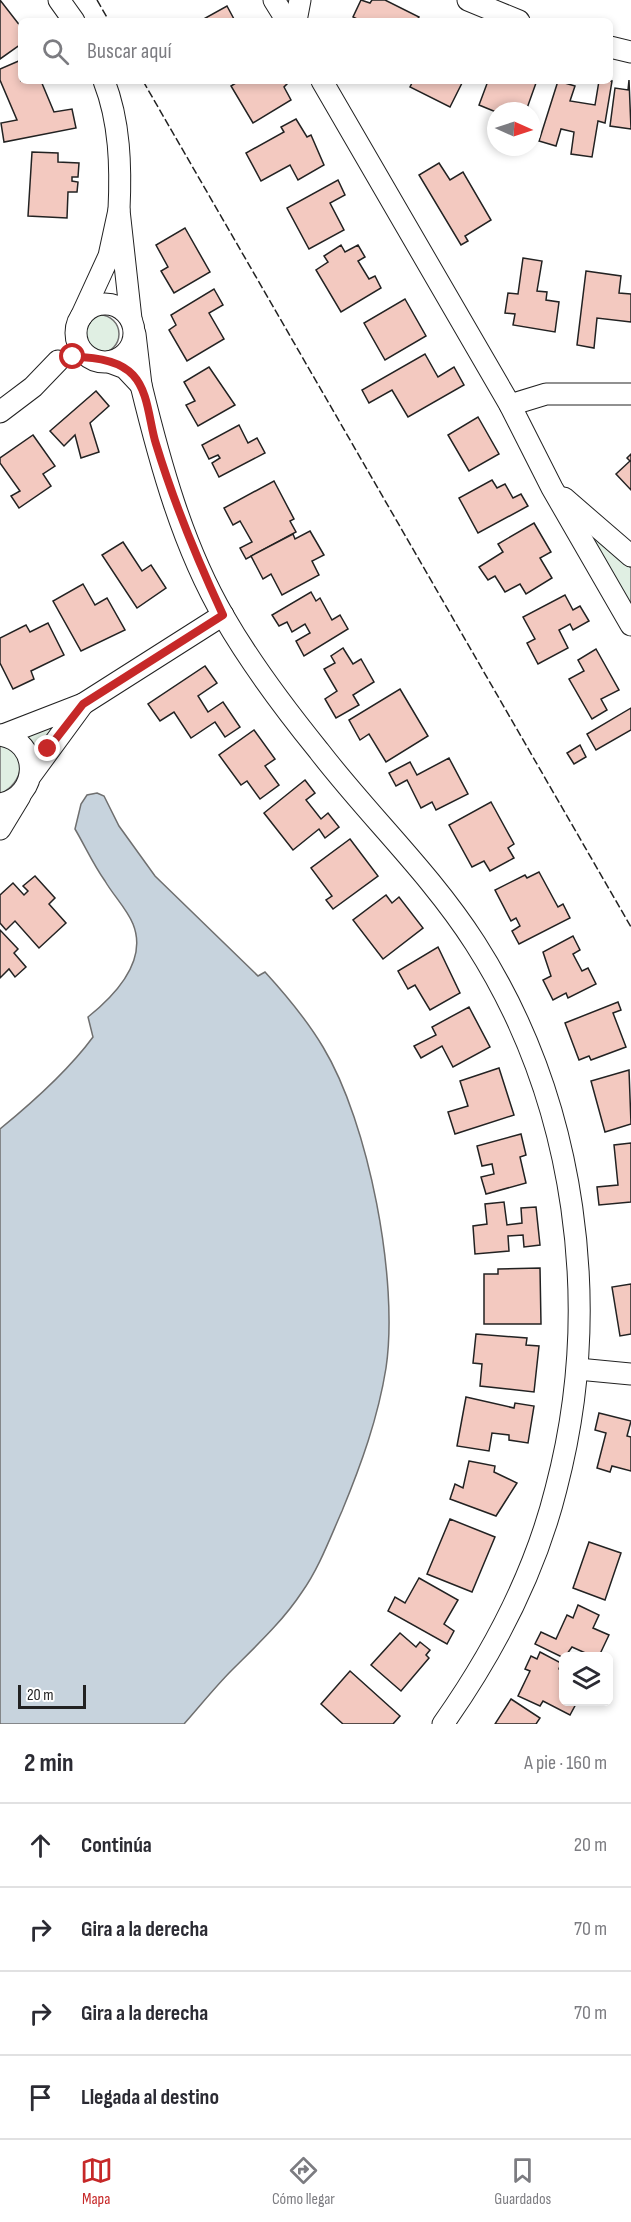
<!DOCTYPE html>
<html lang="es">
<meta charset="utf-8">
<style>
body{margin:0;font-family:"Sofia Sans Condensed",sans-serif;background:#f2f2f3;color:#2b2b33}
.controls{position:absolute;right:18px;bottom:18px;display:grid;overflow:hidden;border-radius:9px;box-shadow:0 3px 9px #0003}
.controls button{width:54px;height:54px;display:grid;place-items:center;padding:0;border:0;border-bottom:2px solid #e1e1e2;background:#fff;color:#2b2b33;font:30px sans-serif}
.compass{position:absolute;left:487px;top:102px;width:54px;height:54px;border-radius:50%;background:#fff;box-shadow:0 3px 9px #0003;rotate:93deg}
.scale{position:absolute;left:18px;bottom:15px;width:68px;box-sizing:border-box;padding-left:6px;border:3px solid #222;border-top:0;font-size:16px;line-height:21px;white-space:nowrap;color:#222;-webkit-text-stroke:4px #fff;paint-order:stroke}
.stop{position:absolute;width:18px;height:18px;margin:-14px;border:4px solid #c62828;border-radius:50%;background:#fff}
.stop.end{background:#c62828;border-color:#fff;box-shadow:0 2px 6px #0008}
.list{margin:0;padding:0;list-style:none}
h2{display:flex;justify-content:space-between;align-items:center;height:78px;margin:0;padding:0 24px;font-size:26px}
h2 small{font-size:20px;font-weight:400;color:#7c7c81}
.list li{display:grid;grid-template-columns:39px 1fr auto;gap:18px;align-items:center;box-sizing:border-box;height:84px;padding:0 24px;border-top:2px solid #e1e1e2}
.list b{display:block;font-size:22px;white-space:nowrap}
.list em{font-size:20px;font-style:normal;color:#7c7c81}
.icon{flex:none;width:33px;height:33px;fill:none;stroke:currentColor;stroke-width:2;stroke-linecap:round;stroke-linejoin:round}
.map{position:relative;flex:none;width:631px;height:1724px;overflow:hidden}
.search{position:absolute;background:#fff;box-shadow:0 3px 9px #0003;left:18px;right:18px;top:18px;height:66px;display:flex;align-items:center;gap:15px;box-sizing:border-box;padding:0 21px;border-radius:9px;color:#7c7c81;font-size:22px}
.sheet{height:414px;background:#fff}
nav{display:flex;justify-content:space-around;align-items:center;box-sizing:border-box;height:84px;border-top:2px solid #e1e1e2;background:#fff;font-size:16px;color:#7c7c81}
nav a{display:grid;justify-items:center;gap:3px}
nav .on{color:#c62828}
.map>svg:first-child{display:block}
.green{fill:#e0efe3;stroke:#6f6f6f;stroke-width:1.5}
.water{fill:#c7d3dd;stroke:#6f6f6f;stroke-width:1.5}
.building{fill:#f3c9c0;stroke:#222;stroke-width:1.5}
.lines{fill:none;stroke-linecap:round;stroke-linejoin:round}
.street-casing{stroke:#222;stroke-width:23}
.street{stroke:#fff;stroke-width:21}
.fence{stroke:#222;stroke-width:1.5;stroke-dasharray:8 3;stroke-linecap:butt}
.route{stroke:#c62828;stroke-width:8}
</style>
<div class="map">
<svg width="631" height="1724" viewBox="0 0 631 1724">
<rect width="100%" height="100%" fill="#fff"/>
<g class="green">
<circle cx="100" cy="334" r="19"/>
<path d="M591,537H595L631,568V612Z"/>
<path d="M59,721L36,750L24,734Z"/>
<path d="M0,744C30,752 24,783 0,794Z"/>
</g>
<path class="water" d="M97,793L104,796L119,826L155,876L258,976L265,972C286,995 307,1020 323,1047C369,1123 399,1281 386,1368C378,1418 361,1465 342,1511C330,1538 319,1568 302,1592C283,1621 256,1646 232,1670C215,1687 200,1706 184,1724H0V1129C33,1102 68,1071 93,1037L88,1017C114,996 148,961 133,924C127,909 113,895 105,881C93,864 85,846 75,829L81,804L87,795Z"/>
<g class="building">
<path d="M0,0L21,27V44L0,59Z"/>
<path d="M361,0L370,3L372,0H385L419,17L416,21H361L353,17Z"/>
<path d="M227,6L235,21H200Z"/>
<path d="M21,60V81H41L54,112L72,109L76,128L4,142L1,123L17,120L0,80V69Z"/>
<path d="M629,80L631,129L610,126L615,88L628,90Z"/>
<path d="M239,81H290L284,87L291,100L253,123L231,86Z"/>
<path d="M413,81H463L450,107L410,87Z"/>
<path d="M488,81H531L536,83L526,111L496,112L479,105Z"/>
<path d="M558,81L575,86L570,101L595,105L599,81H612L605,123L598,121L592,157L571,154L574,132L561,129L556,146L539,141Z"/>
<path d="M296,119L307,137L311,135L324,165L298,180L290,165L261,181L246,153L284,132L281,127Z"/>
<path d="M32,152L58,153V162L79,163L78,177H72V181L78,182L77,192H68L67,218L28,216Z"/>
<path d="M439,163L450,180L463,172L491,220L465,236L468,241L461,245L419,175Z"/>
<path d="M338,180L345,195L330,203L344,230L309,249L287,208Z"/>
<path d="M185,228L210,272L174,293L161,271L168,267L156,245Z"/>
<path d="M341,245L345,252L358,245L365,257L358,261L369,279L375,276L381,288L341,312L316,270L328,262L324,256Z"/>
<path d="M523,258L542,261L537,291L547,292L546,300L559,302L555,332L513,325L515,314L505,313L508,293L518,294Z"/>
<path d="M586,271L621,276L619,293L631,294V322L597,318L594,348L577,345Z"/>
<path d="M214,289L223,305L209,313L224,339L187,361L169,330L176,325L171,315Z"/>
<path d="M405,299L426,336L385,360L364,323Z"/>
<path d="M425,354L438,377L454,367L464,385L408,417L392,390L369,403L362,390Z"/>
<path d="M209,367L235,405L198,426L186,405L195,401L184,382Z"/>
<path d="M96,391L109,406L90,423L99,452L81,458L75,435L64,446L50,431Z"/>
<path d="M478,417L499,454L469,471L448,435Z"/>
<path d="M239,425L248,443L257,438L265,453L219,477L212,463L220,458L218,455L209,459L202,445Z"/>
<path d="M33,435L55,466L43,474L51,486L19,508L11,496L20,491L0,463V458Z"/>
<path d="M631,454V490L616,474L630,461L627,458Z"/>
<path d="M492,480L497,488L505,484L513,498L521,494L528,506L478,533L459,498Z"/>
<path d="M274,481L294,519L290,521L296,532L246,559L240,548L252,542L240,521L233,525L224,508Z"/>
<path d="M534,523L551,552L540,558L552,578L526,594L520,584L505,592L495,576L488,580L479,567L503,552L498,544Z"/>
<path d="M310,531L324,555L312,561L319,575L282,595L271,574L263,579L251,556L293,534L295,539Z"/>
<path d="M123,542L142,571L151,565L166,588L137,608L102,555Z"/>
<path d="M83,584L95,605L107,598L125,630L81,651L53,601Z"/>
<path d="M311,592L316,601L320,598L332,620L340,615L348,629L304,656L296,641L310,633L305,624L292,632L287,622L279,626L272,615Z"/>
<path d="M565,595L573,610L580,606L589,621L573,630L570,624L559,630L568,648L538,664L527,643L535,639L523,617Z"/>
<path d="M48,623L64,655L31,671L34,679L13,689L0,663V638L26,625L30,632Z"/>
<path d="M343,648L353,664L361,659L374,682L353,695L359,705L336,718L325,699L337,691L324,669L335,663L331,656Z"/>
<path d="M596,649L619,690L601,699L607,710L592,719L569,679L584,671L578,660Z"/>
<path d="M205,666L217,683L198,696L208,712L223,702L240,727L225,737L215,722L191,738L174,712L160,721L148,704Z"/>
<path d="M400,689L428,736L386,762L369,734L360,740L349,720Z"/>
<path d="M631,708V730L596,750L587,734Z"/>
<path d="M254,730L275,759L265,766L279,785L260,799L247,781L241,785L219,755Z"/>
<path d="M580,745L586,757L574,764L567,753Z"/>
<path d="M449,758L468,794L436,810L432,802L421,808L407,780L396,786L389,773L410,762L417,775Z"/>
<path d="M305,780L315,793L306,800L321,819L328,813L339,827L325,838L319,829L293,850L264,813Z"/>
<path d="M491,802L514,844L508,848L514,858L490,871L484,861L472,867L449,825Z"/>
<path d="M350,839L378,876L333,909L326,900L332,896L311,868Z"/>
<path d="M539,872L558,907L563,904L570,918L519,944L512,931L520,926L516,918L511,921L495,890L525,875L527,878Z"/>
<path d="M35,876L55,898L49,904L66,923L39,948L15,921L6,930L0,923V895L13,883L24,895L28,891L23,886Z"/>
<path d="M386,895L392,903L399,897L423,928L383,959L353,920Z"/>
<path d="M0,930L18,949L14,953L26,967L15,977L9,969L0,978Z"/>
<path d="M573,936L580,950L573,954L582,971L588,968L596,984L568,998L566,993L553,1000L543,980L551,976L543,952Z"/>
<path d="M438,947L460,993L430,1010L415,985L408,989L398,971Z"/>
<path d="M618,1002L621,1010L613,1013L626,1047L591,1060L589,1056L579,1060L565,1023Z"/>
<path d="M469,1007L490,1047L453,1067L442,1046L421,1058L414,1046L436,1035L432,1027Z"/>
<path d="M499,1068L514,1115L455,1134L448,1112L468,1106L460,1081Z"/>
<path d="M629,1070L631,1124L605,1132L591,1081Z"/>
<path d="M521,1134L526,1155L520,1157L526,1183L486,1194L481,1177L494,1174L492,1164L482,1166L477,1146Z"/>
<path d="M631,1143V1202L599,1205L597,1187L618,1185L614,1145Z"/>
<path d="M504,1202L507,1225L522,1223L521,1208L536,1207L540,1245L524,1247L523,1235L508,1236L509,1251L475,1254L473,1226L487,1224L485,1204Z"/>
<path d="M540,1268L541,1324H484V1274H498V1269Z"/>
<path d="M631,1284V1334L620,1336L612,1287Z"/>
<path d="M476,1334L527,1338L526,1345L539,1346L534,1392L480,1386L482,1364L473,1363Z"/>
<path d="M466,1397L514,1408L515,1403L534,1406L528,1443L509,1440V1435L492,1433L489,1451L457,1446Z"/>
<path d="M599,1413L631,1421L627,1436L631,1437V1471L612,1466L610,1472L597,1468L606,1433L595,1430Z"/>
<path d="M469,1461L495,1466L494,1472L517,1483L496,1516L450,1499L455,1484L463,1488Z"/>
<path d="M450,1519L495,1537L472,1592L427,1574Z"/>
<path d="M589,1542L621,1553L605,1600L573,1588Z"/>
<path d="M419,1578L458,1600L444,1624L454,1631L447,1644L388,1611L395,1597L405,1603Z"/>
<path d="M578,1605L599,1615L593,1628L609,1635L599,1656H592L572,1647L564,1658L535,1644L541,1632L556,1639L567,1615L573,1618Z"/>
<path d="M400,1633L416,1647L420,1642L430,1650L426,1655L429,1658L401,1691L371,1665Z"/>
<path d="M540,1652L561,1663L559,1669L564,1672L561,1693L564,1702H577L570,1715L543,1701L540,1706L518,1696L530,1671L525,1669L531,1656L537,1659Z"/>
<path d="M350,1671L400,1716L393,1724H343L321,1704Z"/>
<path d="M511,1699L540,1718L536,1724H495Z"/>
</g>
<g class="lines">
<g class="street-casing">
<g id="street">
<path d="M59,0L74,21"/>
<path d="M274,0L287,21"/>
<path d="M468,0L519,21"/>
<path d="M296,21L300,0"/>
<path d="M610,47L631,52"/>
<path d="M104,81C120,122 121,167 119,210"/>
<path d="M322,81L510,405L552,488L631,625"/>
<circle cx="105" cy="333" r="29"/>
<path d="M81,317L109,256L119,210L131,319"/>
<path d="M109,362L125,368L141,385L135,334"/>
<path d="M141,385C160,463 183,547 224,617C251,664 285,709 319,751C369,816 430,873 475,943C577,1102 604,1307 556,1489C535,1573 493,1653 443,1724"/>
<path d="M510,405L546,394H631"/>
<path d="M0,412L33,387L58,361"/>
<path d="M564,498L631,556"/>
<path d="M83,704L223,615"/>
<path d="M0,735C41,741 40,797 0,804"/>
<path d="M3,735L83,704L31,775"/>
<path d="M0,829L20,796"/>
<path d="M578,1369L631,1374"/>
</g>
</g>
<use href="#street" class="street"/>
<g class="fence">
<path d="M97,0L109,21"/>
<path d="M143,81L631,927"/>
</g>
</g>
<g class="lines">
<path class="route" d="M48,749L83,704L223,615C197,559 174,503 156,444C149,422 149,392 133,375C119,360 92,357 73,357"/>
</g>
</svg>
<div class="controls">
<button><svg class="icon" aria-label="layers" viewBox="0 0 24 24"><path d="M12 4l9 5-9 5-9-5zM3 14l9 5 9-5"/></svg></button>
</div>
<svg class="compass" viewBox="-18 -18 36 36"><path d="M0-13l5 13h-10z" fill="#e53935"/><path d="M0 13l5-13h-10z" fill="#7c7c81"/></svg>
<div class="scale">20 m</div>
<div class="stop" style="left:73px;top:357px"></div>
<div class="stop end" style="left:48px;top:749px"></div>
<div class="search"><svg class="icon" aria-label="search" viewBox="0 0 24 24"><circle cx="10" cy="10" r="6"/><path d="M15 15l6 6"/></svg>Buscar aquí</div>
</div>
<section class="sheet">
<h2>2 min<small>A pie · 160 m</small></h2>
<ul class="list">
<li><svg class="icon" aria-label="ahead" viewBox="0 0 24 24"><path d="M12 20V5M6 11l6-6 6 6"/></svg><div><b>Continúa</b></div><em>20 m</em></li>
<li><svg class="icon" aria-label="right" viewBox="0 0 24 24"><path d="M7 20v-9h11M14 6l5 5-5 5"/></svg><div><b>Gira a la derecha</b></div><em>70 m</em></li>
<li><svg class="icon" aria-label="right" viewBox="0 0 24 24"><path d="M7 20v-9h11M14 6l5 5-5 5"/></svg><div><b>Gira a la derecha</b></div><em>70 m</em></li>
<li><svg class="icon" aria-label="arrive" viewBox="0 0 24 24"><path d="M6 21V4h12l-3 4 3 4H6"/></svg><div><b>Llegada al destino</b></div></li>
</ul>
</section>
<nav>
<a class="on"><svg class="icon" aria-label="map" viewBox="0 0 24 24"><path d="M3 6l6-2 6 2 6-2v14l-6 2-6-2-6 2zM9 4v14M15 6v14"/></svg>Mapa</a>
<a><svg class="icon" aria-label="directions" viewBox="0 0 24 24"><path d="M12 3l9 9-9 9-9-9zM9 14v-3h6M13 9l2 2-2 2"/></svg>Cómo llegar</a>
<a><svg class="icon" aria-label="saved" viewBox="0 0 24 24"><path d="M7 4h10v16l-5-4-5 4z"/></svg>Guardados</a>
</nav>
